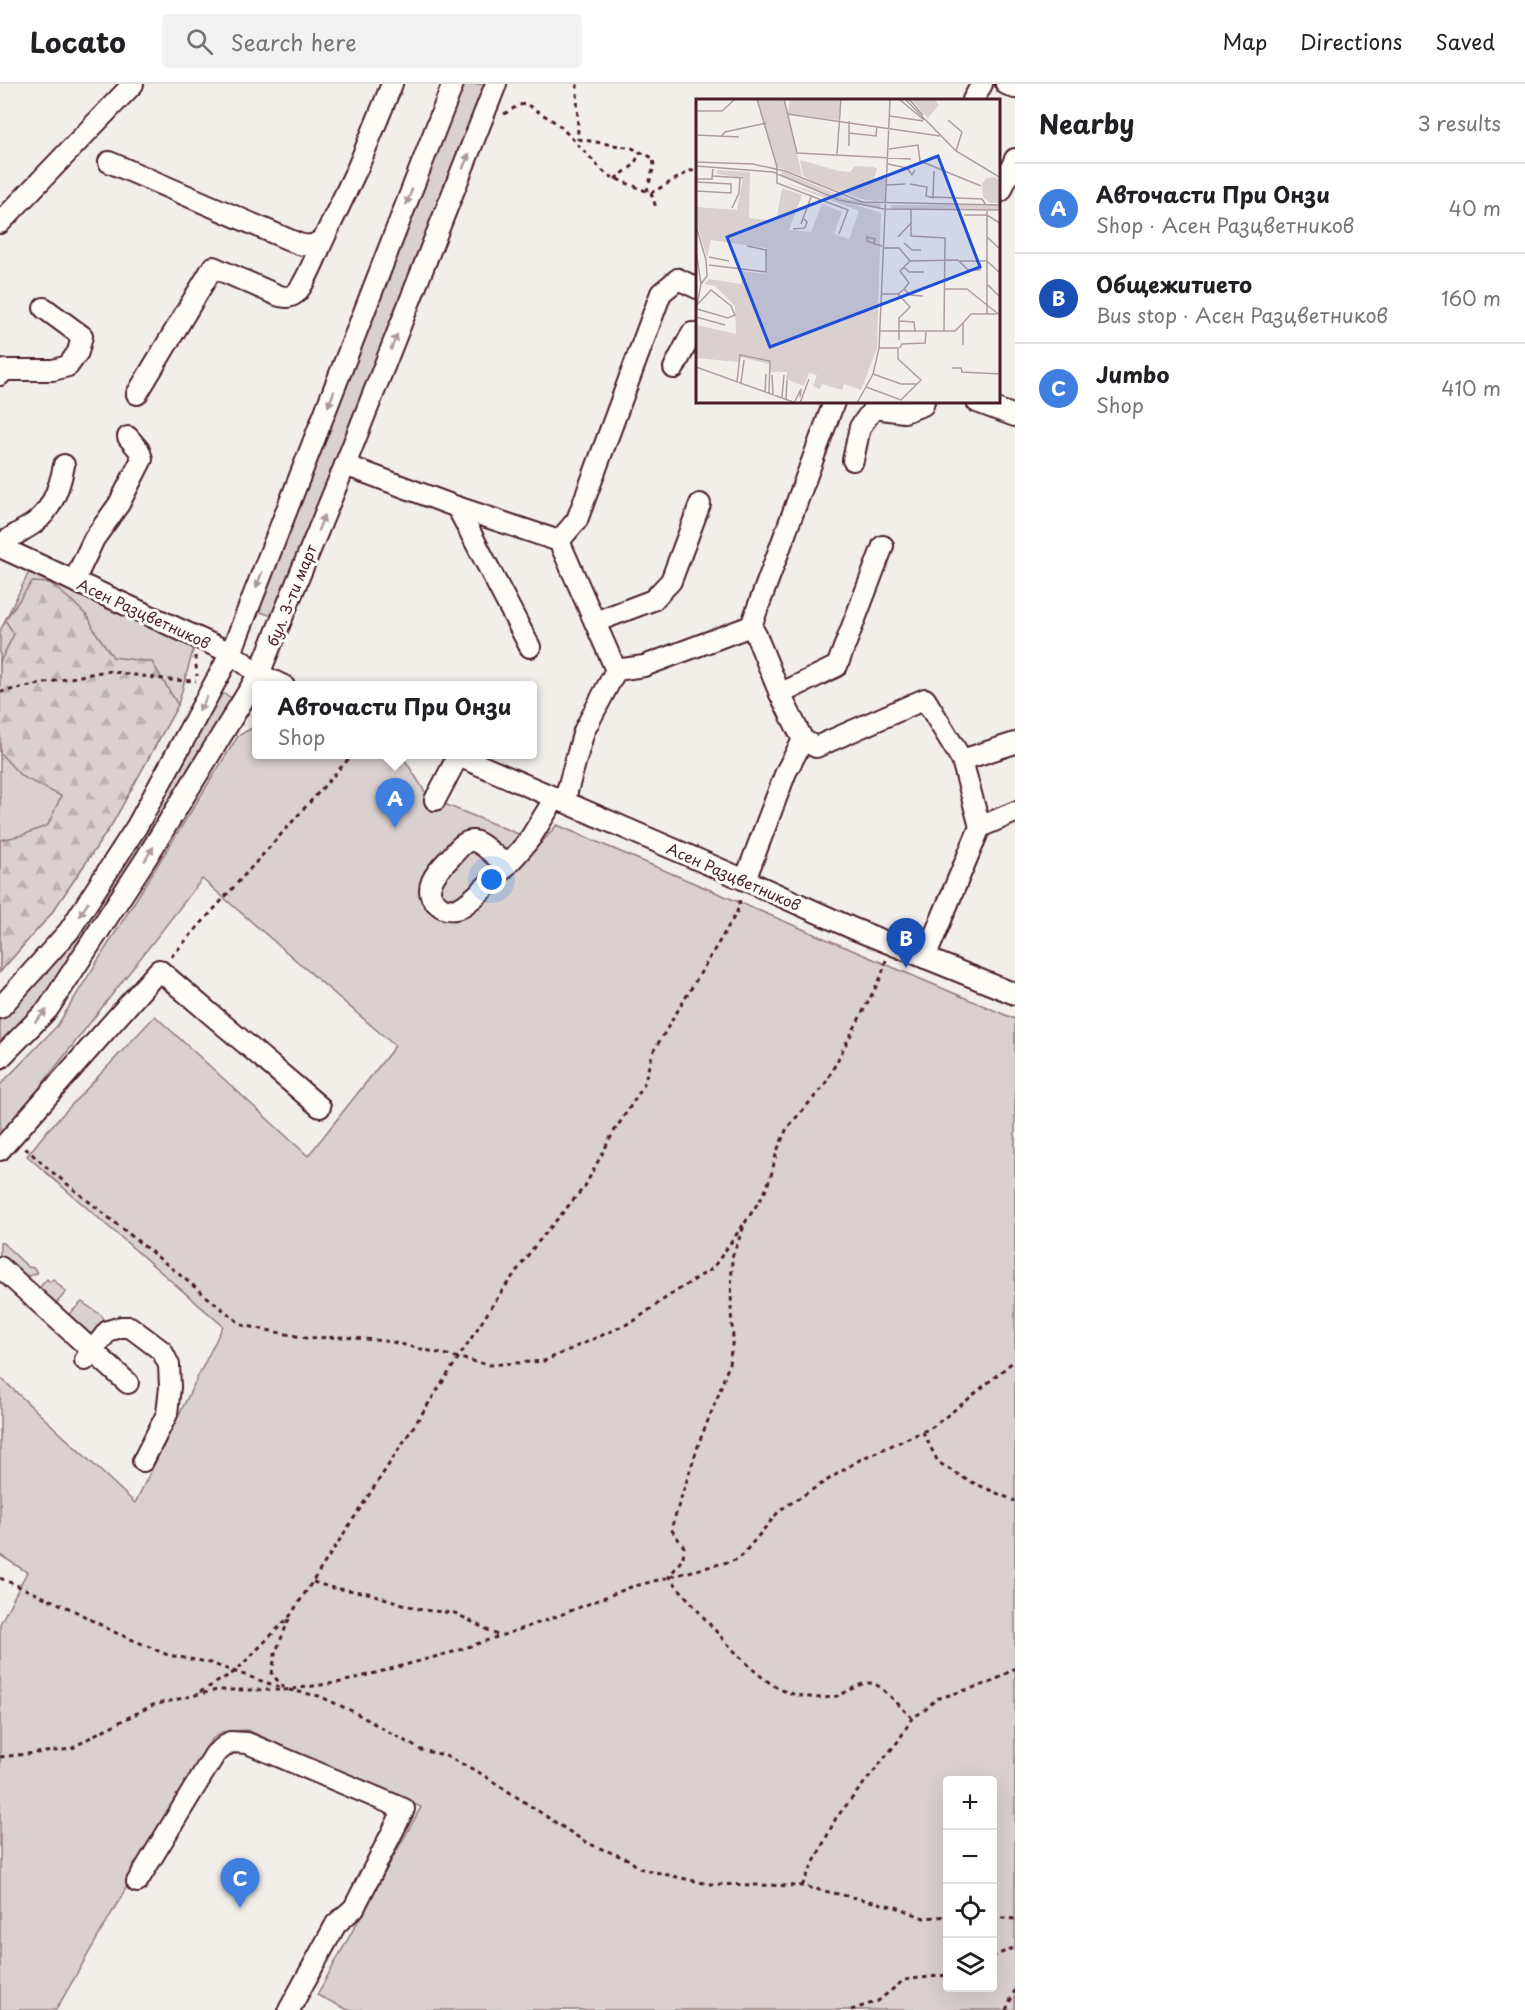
<!DOCTYPE html>
<meta charset="utf-8">
<style>
body{margin:0;font-family:"Playpen Sans",sans-serif;background:#f2f2f2;color:#202124}
.controls{position:absolute;right:18px;bottom:18px;display:grid;overflow:hidden;border-radius:6px;box-shadow:0 6px 24px #0002}
.controls button{width:54px;height:54px;display:grid;place-items:center;padding:0;border:0;border-bottom:2px solid #e0e0e0;background:#fff;color:#202124;font:30px sans-serif}
.you{position:absolute;left:492px;top:796px;width:21px;height:21px;margin:-15px;border:4px solid #fff;border-radius:50%;background:#1a73e8;box-shadow:0 0 0 9px #1a73e833}
.badge{display:grid;place-items:center;width:39px;height:39px;border-radius:50%;background:#2563eb;color:#fff;font-size:20px;font-weight:700}
.pin{position:absolute;translate:-50% -50px;filter:drop-shadow(0 2px 3px #0008)}
.pin::after{content:'';position:absolute;top:32px;width:21px;height:18px;background:inherit;clip-path:polygon(0 0,100% 0,50% 100%)}
.popup{position:absolute;left:252px;top:597px;width:285px;height:78px;box-sizing:border-box;display:grid;place-content:center;border-radius:6px;background:#fff;filter:drop-shadow(0 2px 4px #0005);font-size:20px;white-space:nowrap;color:#757577}
.popup b{font-size:22px;color:#202124}
.popup::after{content:'';position:absolute;left:50%;top:100%;margin-left:-12px;border:12px solid transparent;border-top-color:#fff}
.list{margin:0;padding:0;list-style:none}
h2{display:flex;justify-content:space-between;align-items:center;height:78px;margin:0;padding:0 24px;font-size:26px}
h2 small{font-size:20px;font-weight:400;color:#757577}
.list li{display:grid;grid-template-columns:39px 1fr auto;gap:18px;align-items:center;box-sizing:border-box;height:90px;padding:0 24px;border-top:2px solid #e0e0e0}
.list b{display:block;font-size:22px;white-space:nowrap}
.list p{margin:0;font-size:20px;white-space:nowrap;color:#757577}
.list em{font-size:20px;font-style:normal;color:#757577}
.icon{flex:none;width:33px;height:33px;fill:none;stroke:currentColor;stroke-width:2;stroke-linecap:round;stroke-linejoin:round}
.map{position:relative;flex:none;width:1015px;height:1926px;overflow:hidden}
header{display:flex;align-items:center;gap:36px;box-sizing:border-box;height:84px;padding:0 30px;background:#fff;border-bottom:2px solid #e0e0e0}
header strong{font-size:28px}
nav{display:flex;gap:33px;margin-inline-start:auto;font-size:21px}
.search{width:420px;height:54px;background:#f2f2f2;display:flex;align-items:center;gap:15px;box-sizing:border-box;padding:0 21px;border-radius:6px;color:#757577;font-size:22px}
main{display:flex}
aside{flex:1;background:#fff}
.map>svg:first-child{display:block}
.grass{fill:#d9d0cf;stroke:#92787d;stroke-width:1.5;fill-rule:evenodd}
.forest{fill:url(#forest-firs);stroke:#92787d;stroke-width:1.5}
.lines{fill:none;stroke-linecap:round;stroke-linejoin:round}
.minor-casing{stroke:#4a1f2b;stroke-width:24}
.path{stroke:#4a1f2b;stroke-width:3;stroke-dasharray:4.5 4.5;stroke-linecap:butt}
.minor{stroke:#fdfcf7;stroke-width:20}
.oneway{fill:#ac999b}
.labels{text-anchor:middle;dominant-baseline:central;stroke-width:6;stroke-linejoin:round;paint-order:stroke}
.street-label{font-size:15px;fill:#4a1f2b;stroke:#fdfcf7}
.inset-road{fill:none;stroke:#af9c9e;stroke-width:1.5}
.view{fill:#1d4ed8;fill-opacity:0.15;stroke:#1d4ed8;stroke-width:3}
.inset-edge{fill:none;stroke:#4a1f2b;stroke-width:3}
</style>
<header>
<strong>Locato</strong>
<div class="search"><svg class="icon" aria-label="search" viewBox="0 0 24 24"><circle cx="10" cy="10" r="6"/><path d="M15 15l6 6"/></svg>Search here</div>
<nav><a>Map</a><a>Directions</a><a>Saved</a></nav>
</header>
<main>
<div class="map">
<svg width="1015" height="1926" viewBox="0 0 1015 1926">
<defs>
<pattern id="forest-firs" width="22" height="20" patternUnits="userSpaceOnUse" patternTransform="scale(1.5)"><rect width="22" height="20" fill="#d9d0cf"/><path d="M5 1l3.5 6h-7zM16 11l3.5 6h-7z" fill="#bcb2b2"/></pattern>
</defs>
<rect width="100%" height="100%" fill="#f2efeb"/>
<filter id="ink" filterUnits="userSpaceOnUse"><feTurbulence type="fractalNoise" baseFrequency=".0167" numOctaves="2"/><feDisplacementMap in="SourceGraphic" scale="12" xChannelSelector="R" yChannelSelector="G"/><feConvolveMatrix kernelMatrix="1 2 1 2 8 2 1 2 1" color-interpolation-filters="sRGB"/></filter>
<g filter="url(#ink)">
<g class="grass">
<path d="M453,0H494L281,535L249,524Z"/>
<path d="M29,488L50,499L119,526L195,559L178,621L112,740L51,830L0,888V547Z"/>
<path d="M212,604L242,619L48,925L0,974V924L69,847Z"/>
<path d="M257,641V670L392,671L405,676L429,714L541,759L557,741L1015,935V1926H348L317,1911L421,1723L247,1646L222,1648L211,1656L56,1926H0V1540L27,1488L0,1471V1293L135,1419L223,1242L27,1072L47,1047L155,932L308,1072L395,962L202,795L23,1025L0,1052V1001L57,942L238,652ZM948,1696H992V1904H948Z"/>
<path d="M0,1159H3L28,1183L34,1184L37,1189L18,1196L0,1179Z"/>
<path d="M47,1195L50,1198L53,1195L66,1208L54,1222L35,1209Z"/>
<path d="M82,1218L101,1231L107,1239L94,1255L66,1237L68,1231Z"/>
</g>
<path class="forest" d="M32,498L50,499L73,518L89,534L94,546L113,573L152,578L178,621L112,740L51,830L0,888V756L23,751L48,741L61,712L21,692L0,669V578L14,550L5,536Z"/>
<g class="lines">
<g class="minor-casing">
<g id="minor">
<path d="M1006,0L1015,4"/>
<path d="M973,16L982,0"/>
<path d="M109,78L299,160C310,163 318,161 325,152L358,83L392,0"/>
<path d="M998,108L1001,107L1015,75"/>
<path d="M0,139L133,0"/>
<path d="M674,284L692,249L697,250"/>
<path d="M0,291L4,286H53L68,282L78,268L82,252L44,224"/>
<path d="M137,310L213,183L277,211C284,214 290,214 296,209C305,201 319,165 325,152"/>
<path d="M977,318L1015,332"/>
<path d="M853,376L860,343L874,324L904,328L923,321L924,318"/>
<path d="M345,381L457,423L559,457L577,436L661,209L678,195L697,204"/>
<path d="M457,423L530,563"/>
<path d="M559,457L616,586"/>
<path d="M0,461C11,453 22,447 33,440C52,427 60,402 64,381"/>
<path d="M0,463L231,569L259,590L284,602"/>
<path d="M74,497L94,455L119,420L142,375L139,366L128,353"/>
<path d="M595,538L653,516L671,497L700,420"/>
<path d="M751,542L756,551L780,610L803,656L816,663L925,615L962,676L980,743L925,874"/>
<path d="M616,586L644,582L751,542L834,318"/>
<path d="M780,610L837,582L883,462"/>
<path d="M454,670L745,796L854,845L1015,910"/>
<path d="M962,676L1015,659"/>
<path d="M435,716L458,672"/>
<path d="M564,718L584,647L616,586"/>
<path d="M980,743L1015,728"/>
<path d="M506,781C498,775 482,758 473,757C463,756 455,769 449,775C437,787 419,807 439,821C443,825 450,826 456,825C471,822 521,767 531,753C539,740 547,727 555,714"/>
<path d="M745,796L786,688L803,656"/>
<path d="M0,924L69,847L137,742L231,569L453,0"/>
<path d="M0,974L48,925L147,773L259,590L345,381L496,0"/>
<path d="M0,1066L159,886L320,1023"/>
<path d="M0,1183L128,1299"/>
<path d="M85,1276L108,1247L121,1243H130L162,1267L169,1281L170,1303L167,1330L143,1377"/>
<path d="M137,1798L215,1670L230,1658L247,1659L404,1725L354,1824L336,1840L289,1926"/>
</g>
</g>
<g class="path">
<path d="M577,0L578,56"/>
<path d="M504,30L519,21L526,20L558,40L607,91L651,109L690,87L697,86"/>
<path d="M578,55L632,64L653,74L654,82L647,107"/>
<path d="M615,95L634,81L640,68"/>
<path d="M651,109L657,126"/>
<path d="M195,572L197,592"/>
<path d="M0,608L106,587L171,596L196,597"/>
<path d="M171,873L353,670"/>
<path d="M886,876L881,893L824,1002L787,1044L777,1067L771,1092L764,1110L746,1137L732,1173L731,1228L733,1254L729,1280L718,1312L700,1356L671,1445L684,1463L683,1474L669,1493C695,1522 753,1597 787,1608C801,1613 818,1615 832,1613C847,1611 860,1595 875,1600C882,1603 905,1627 912,1634"/>
<path d="M25,1064L51,1087L242,1241L306,1254L346,1253L392,1258L489,1281L544,1277L634,1237L667,1213L713,1184L743,1141"/>
<path d="M923,1348L938,1378L967,1396L1015,1417"/>
<path d="M0,1494L71,1525L112,1547L168,1571L207,1578L282,1604"/>
<path d="M313,1498L333,1504L368,1509L422,1526L455,1529L499,1552"/>
<path d="M284,1604L272,1590L275,1570L289,1535"/>
<path d="M289,1606L319,1612L352,1627L421,1666L444,1671L480,1689L587,1759L630,1776L638,1784L708,1800L802,1802L896,1823L924,1834L948,1832"/>
<path d="M200,1608L236,1587L290,1532L502,1207L534,1163L585,1102L613,1049L643,1003L653,968L737,828L741,812"/>
<path d="M0,1673L71,1665L96,1650L153,1621L217,1606H285L342,1598L453,1568L550,1535L631,1503L739,1475L780,1426L861,1375L931,1344L966,1317L1015,1276"/>
<path d="M802,1802L836,1734L899,1656L912,1634L925,1626L936,1615L992,1598L1015,1584"/>
<path d="M992,1833L1015,1835"/>
<path d="M992,1873L1015,1863"/>
<path d="M851,1926L878,1917L904,1896L948,1891"/>
<path d="M1006,1926L1015,1906"/>
</g>
<use href="#minor" class="minor"/>
</g>
<defs><path id="oneway-solid" d="M-6-.8H1V-3.2L6.5 0L1 3.2V.8H-6Z" transform="scale(1.5)"/></defs>
<g class="oneway">
<use href="#oneway-solid" transform="translate(466 77) rotate(-68)"/>
<use href="#oneway-solid" transform="translate(409 113) rotate(111)"/>
<use href="#oneway-solid" transform="translate(394 258) rotate(-68)"/>
<use href="#oneway-solid" transform="translate(331 315) rotate(111)"/>
<use href="#oneway-solid" transform="translate(321 439) rotate(-68)"/>
<use href="#oneway-solid" transform="translate(259 496) rotate(111)"/>
<use href="#oneway-solid" transform="translate(203 620) rotate(118)"/>
<use href="#oneway-solid" transform="translate(149 770) rotate(-58)"/>
<use href="#oneway-solid" transform="translate(84 825) rotate(123)"/>
<use href="#oneway-solid" transform="translate(41 932) rotate(-45)"/>
</g>
</g>
<g class="labels">
<g class="street-label">
<text transform="translate(291 511) rotate(-68)">бул. 3-ти март</text>
<text transform="translate(144 529) rotate(25)">Асен Разцветников</text>
<text transform="translate(734 792) rotate(24)">Асен Разцветников</text>
</g>
</g>
<g transform="translate(696 15)">
<rect width="304" height="304" fill="#f2efeb"/>
<path d="M104,61L143,72L154,73L159,67L177,68L181,70L178,79L190,80L189,102L166,100L121,84L107,77ZM21,71L54,73L53,119L80,122L86,89L106,96L93,131L115,133L126,105L146,113L138,135L153,140L163,112L84,82L185,114L181,249L165,291L148,285L146,291L126,285L124,290L117,287L121,276L113,274L108,287L90,280L91,273H74L73,265L44,258L43,263L0,259V226L40,235L39,207L19,187L8,185L13,180L45,185L46,172L71,175L70,149L15,141L11,159L0,122V108L41,111L47,79L21,75ZM86,72L152,100L185,105L184,109L143,101L85,76ZM195,106H304L305,111L195,110Z" fill="#d9d0cf"/>
<path d="M107,63L129,85L150,86L153,80L163,93H167L170,82L189,81L185,98L181,102L166,100L121,84L112,80Z" fill="#d9d0cf"/>
<path d="M61,0H88L92,13L94,0H145L143,21L92,15L106,77L81,68ZM215,0H238L243,6L232,19ZM298,78L304,81V104H294L287,98L286,85L290,79Z" fill="#d9d0cf"/>
<path class="inset-road" d="M61,0L81,68V84L152,111L143,135M88,0L101,54L215,60M136,0H145L141,55M203,0L228,21M209,0L260,52L305,79M213,0L227,16M0,12H26L38,1M91,15L244,37M194,17L227,22M252,21L266,33M153,34L180,37L181,27M0,36L43,38M25,38L29,33L70,24M153,47V22M193,50L222,46L224,62L285,87M260,52L266,33M0,63L57,65L89,72L166,103L305,106M192,65L211,69L216,76L219,71M0,67L77,73L143,101L188,110L305,111M238,72L237,98L286,100L290,106M17,77L47,79M0,80H16L17,68M0,83L35,85V94L0,92M214,85L231,88L230,97L238,99M191,86L209,85M36,109L43,94L44,79M215,110V137L249,139L248,232M291,111V206L305,217M268,116H291L305,125M105,125L115,98M0,127L10,161L11,177L5,185M97,130L109,129L111,123L108,120M202,138L215,124M291,138L305,151M208,144L216,151H225M178,145L179,140L171,138V142L179,145L186,147M187,149H203L214,162L262,161L272,171H284V164M0,151L5,185L0,212M13,158L33,162M264,162H291L305,175M13,166L70,173V151L51,147M208,168L213,173H228M292,186L305,199M208,190L214,196L227,197M248,190H271L291,206V215M185,195H202L208,190L213,184L204,172L214,162M202,195L214,208L203,219V241M1,210L32,219L39,216L35,207L15,191L2,205M0,218L29,226M203,222L218,223L219,232M184,232H259L267,224M267,246V224L275,215H301M183,249H202V260L225,281L221,285M204,249L206,245L229,244L230,233M0,268L100,304M256,269H265L266,273L305,275M76,276L77,296M41,283L44,256L74,262L73,294M45,284L48,261M170,288L205,301L221,285H205L177,275M69,293L70,275M86,298L88,276M90,300L91,281M98,304L105,290L104,298M104,304L113,280M161,304L177,275L183,249L194,0"/>
<path class="view" d="M242,57L284,168L74,248L31,138Z"/>
<rect width="304" height="304" class="inset-edge"/>
</g>
</svg>
<div class="controls">
<button>+</button>
<button>−</button>
<button><svg class="icon" aria-label="locate" viewBox="0 0 24 24"><circle cx="12" cy="12" r="6"/><path d="M12 2v4M12 18v4M2 12h4M18 12h4"/></svg></button>
<button><svg class="icon" aria-label="layers" viewBox="0 0 24 24"><path d="M12 4l9 5-9 5-9-5zM3 14l9 5 9-5"/></svg></button>
</div>
<div class="you"></div>
<div class="pin badge" style="left:395px;top:744px;background:#3f7fe0">A</div>
<div class="popup"><b>Авточасти При Онзи</b>Shop</div>
<div class="pin badge" style="left:906px;top:884px;background:#1a4fb4">B</div>
<div class="pin badge" style="left:240px;top:1824px;background:#3f7fe0">C</div>
</div>
<aside>
<h2>Nearby<small>3 results</small></h2>
<ul class="list">
<li><span class="badge" style="background:#3f7fe0">A</span><div><b>Авточасти При Онзи</b><p>Shop · Асен Разцветников</p></div><em>40 m</em></li>
<li><span class="badge" style="background:#1a4fb4">B</span><div><b>Общежитието</b><p>Bus stop · Асен Разцветников</p></div><em>160 m</em></li>
<li><span class="badge" style="background:#3f7fe0">C</span><div><b>Jumbo</b><p>Shop</p></div><em>410 m</em></li>
</ul>
</aside>
</main>
